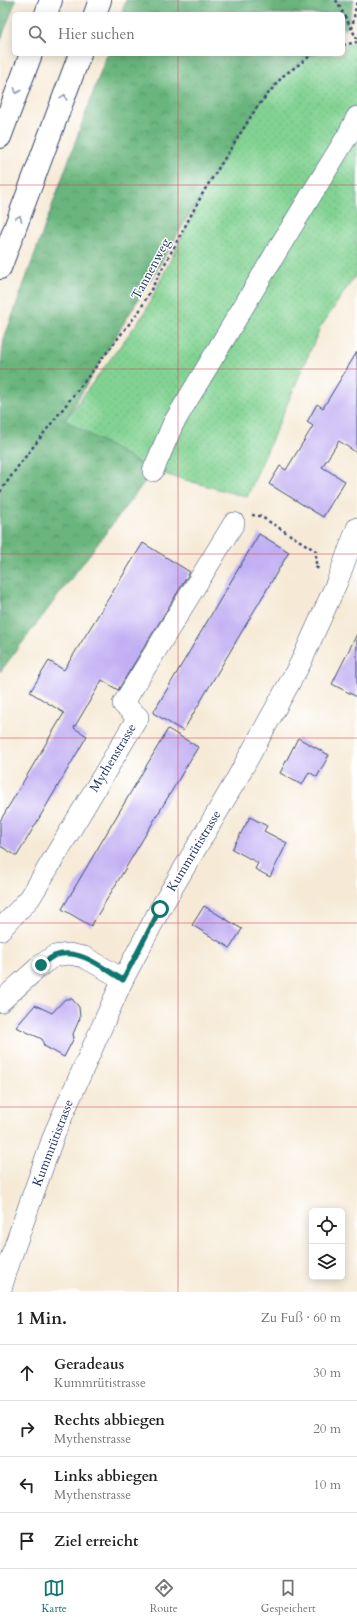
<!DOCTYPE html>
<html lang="de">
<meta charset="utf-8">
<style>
body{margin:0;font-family:Cardo,serif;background:#f2f2f2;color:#222}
.controls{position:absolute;right:12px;bottom:12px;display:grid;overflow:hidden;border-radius:6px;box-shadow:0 2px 10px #0003}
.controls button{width:36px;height:36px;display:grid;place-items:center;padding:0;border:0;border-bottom:1px solid #e0e0e0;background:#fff;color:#222;font:20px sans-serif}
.stop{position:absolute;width:12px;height:12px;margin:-9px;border:3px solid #0f766e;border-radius:50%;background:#fff}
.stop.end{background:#0f766e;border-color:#fff;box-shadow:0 1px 4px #0008}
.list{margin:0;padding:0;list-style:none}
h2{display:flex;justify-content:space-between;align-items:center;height:52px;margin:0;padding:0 16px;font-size:17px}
h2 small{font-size:13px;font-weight:400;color:#767676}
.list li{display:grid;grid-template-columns:26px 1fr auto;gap:12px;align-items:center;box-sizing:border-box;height:56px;padding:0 16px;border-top:1px solid #e0e0e0}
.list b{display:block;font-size:15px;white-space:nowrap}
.list p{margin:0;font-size:13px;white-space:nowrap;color:#767676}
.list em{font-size:13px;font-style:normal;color:#767676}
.icon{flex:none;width:22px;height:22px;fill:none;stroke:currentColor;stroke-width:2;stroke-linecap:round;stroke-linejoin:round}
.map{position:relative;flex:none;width:357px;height:1292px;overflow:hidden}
.search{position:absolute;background:#fff;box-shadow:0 2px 10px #0003;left:12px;right:12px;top:12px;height:44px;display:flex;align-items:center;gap:10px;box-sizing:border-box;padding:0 14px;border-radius:6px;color:#767676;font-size:15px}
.sheet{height:276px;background:#fff}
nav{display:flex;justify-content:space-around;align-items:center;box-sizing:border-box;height:56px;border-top:1px solid #e0e0e0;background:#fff;font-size:11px;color:#767676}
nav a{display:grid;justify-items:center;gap:2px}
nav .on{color:#0f766e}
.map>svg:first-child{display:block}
.forest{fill:url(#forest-crowns);stroke:#42726e}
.park{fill:url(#park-dots);stroke:#4e8178}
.building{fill:#c1aff3}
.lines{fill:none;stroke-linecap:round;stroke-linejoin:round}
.minor-casing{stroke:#3c4b70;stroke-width:22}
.highway-casing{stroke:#3c4b70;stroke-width:24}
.path{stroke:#3c4b70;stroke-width:2.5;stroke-dasharray:3 3;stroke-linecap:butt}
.minor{stroke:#fff;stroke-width:21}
.highway{stroke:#fff;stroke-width:22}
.oneway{stroke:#8d97ae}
.route{stroke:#0f766e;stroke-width:5}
.grid{fill:none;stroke:#d1495b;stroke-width:1;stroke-opacity:0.55}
.labels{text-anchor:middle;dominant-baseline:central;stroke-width:3;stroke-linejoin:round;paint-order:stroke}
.street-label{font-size:13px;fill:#1b2f5e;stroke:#fff}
</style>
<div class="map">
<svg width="357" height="1292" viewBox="0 0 357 1292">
<defs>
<pattern id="forest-crowns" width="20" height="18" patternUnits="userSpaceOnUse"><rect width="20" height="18" fill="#69b57d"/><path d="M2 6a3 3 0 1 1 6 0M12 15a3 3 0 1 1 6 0" fill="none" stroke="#56946a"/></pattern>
<pattern id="park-dots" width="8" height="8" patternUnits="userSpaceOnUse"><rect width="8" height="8" fill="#82d393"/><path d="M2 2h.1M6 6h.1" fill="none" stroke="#70b581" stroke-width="1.8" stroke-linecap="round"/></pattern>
</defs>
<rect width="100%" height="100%" fill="#fff"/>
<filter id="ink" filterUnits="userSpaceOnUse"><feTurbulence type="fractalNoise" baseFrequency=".025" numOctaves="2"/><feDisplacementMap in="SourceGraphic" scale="8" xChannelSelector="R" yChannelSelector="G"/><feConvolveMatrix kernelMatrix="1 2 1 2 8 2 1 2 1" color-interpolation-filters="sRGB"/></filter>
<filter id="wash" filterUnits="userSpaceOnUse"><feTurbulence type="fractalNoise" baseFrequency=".012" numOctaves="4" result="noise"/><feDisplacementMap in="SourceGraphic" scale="16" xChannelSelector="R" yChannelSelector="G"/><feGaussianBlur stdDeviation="0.9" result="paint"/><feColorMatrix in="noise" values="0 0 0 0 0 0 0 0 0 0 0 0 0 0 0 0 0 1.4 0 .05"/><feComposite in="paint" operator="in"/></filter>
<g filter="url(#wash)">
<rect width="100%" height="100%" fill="#f6ead6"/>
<g class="forest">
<path d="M0,0H16L0,42Z"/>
<path d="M126,0H354L347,27L343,30V14H121Z"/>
<path d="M107,54H313L283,76L257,107L204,191L65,420L153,471L0,672V371L4,339Z"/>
</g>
<path class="park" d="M357,42V273L320,328L247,497L153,471L65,420L144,314L204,191L257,107L283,76L311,55L343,54V45Z"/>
<g id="blocks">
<g class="building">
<path d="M357,352V453L339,441L322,467L345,481L323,517L269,484L280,466L286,470L313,426L307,422L317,404L323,408Z"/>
<path d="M259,534L289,552L183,731L153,713Z"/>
<path d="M143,543L190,572L118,690L102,680L74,728L87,736L17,856L0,846V821L64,713L30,692L49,661L64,670Z"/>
<path d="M357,634V697L332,684Z"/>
<path d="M168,729L198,747L91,926L62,909Z"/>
<path d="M298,738L329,755L317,777L309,772L302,785L280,773Z"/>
<path d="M250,817L267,826L264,831L287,843L270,877L255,869L258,863L232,849Z"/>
<path d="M204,906L242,929L230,948L192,925Z"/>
<path d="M65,999H72L79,1007L80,1018L73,1034L74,1038L64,1057L44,1046L42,1039L16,1027L35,1005L52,1013Z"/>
</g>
</g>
</g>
<g filter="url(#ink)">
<use href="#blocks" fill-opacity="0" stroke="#3c4b70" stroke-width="1"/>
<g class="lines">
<g class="minor-casing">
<g id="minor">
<path d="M153,471L173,424L278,249L348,135L357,117"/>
<path d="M0,930L30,898L138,717L123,704L234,523"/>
<path d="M0,1002L41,965L54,956L69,954L84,957L123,979"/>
<path d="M0,1292L11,1257L55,1132L123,979L160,909L235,782L301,662L337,582L357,528"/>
</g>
</g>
<g class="highway-casing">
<g id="highway">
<path d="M46,14L51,0"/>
<path d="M95,14L100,0"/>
<path d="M0,137L31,54"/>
<path d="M0,268L80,54"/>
</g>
</g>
<g class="path">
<path d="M336,0L357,39"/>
<path d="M352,29L357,0"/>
<path d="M343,45L357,42"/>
<path d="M0,492L19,465L140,310L204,191L257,107L283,76L313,54"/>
<path d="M252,515L260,516L316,551V567L320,570"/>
</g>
<use href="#minor" class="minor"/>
<use href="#highway" class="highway"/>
</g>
<defs><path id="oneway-chevron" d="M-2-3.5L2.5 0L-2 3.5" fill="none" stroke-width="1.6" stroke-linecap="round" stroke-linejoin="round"/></defs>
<g class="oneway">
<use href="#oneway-chevron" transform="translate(17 91) rotate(111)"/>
<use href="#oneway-chevron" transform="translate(64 97) rotate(-69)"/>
<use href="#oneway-chevron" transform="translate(19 218) rotate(-69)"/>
</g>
</g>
<g class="lines" filter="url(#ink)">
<path class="route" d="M41,965C45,962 50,958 54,956C79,947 103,968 123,980L160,909"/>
</g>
<path class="grid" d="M178,0V14M178,54V1292M0,185H357M0,369H357M0,554H357M0,738H357M0,923H357M0,1107H357"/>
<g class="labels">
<g class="street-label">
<text transform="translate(151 269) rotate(-62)">Tannenweg</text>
<text transform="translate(113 758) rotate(-59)">Mythenstrasse</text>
<text transform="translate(194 851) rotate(-59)">Kummrütistrasse</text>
<text transform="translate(53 1143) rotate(-69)">Kummrütistrasse</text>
</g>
</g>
</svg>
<div class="controls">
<button><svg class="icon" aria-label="locate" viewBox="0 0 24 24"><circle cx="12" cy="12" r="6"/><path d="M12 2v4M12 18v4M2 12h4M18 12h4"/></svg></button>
<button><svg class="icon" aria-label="layers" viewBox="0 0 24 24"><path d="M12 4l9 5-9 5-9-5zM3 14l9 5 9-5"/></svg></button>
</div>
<div class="stop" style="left:160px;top:909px"></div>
<div class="stop end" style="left:41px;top:965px"></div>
<div class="search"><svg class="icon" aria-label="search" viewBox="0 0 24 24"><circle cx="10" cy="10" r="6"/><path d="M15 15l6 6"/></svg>Hier suchen</div>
</div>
<section class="sheet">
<h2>1 Min.<small>Zu Fuß · 60 m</small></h2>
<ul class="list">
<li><svg class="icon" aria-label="ahead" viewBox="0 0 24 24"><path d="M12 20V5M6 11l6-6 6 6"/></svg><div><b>Geradeaus</b><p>Kummrütistrasse</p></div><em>30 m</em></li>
<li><svg class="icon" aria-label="right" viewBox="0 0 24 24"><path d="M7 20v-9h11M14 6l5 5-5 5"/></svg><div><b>Rechts abbiegen</b><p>Mythenstrasse</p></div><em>20 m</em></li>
<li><svg class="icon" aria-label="left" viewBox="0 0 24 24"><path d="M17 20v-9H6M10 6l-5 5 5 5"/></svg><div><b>Links abbiegen</b><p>Mythenstrasse</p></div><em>10 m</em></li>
<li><svg class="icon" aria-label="arrive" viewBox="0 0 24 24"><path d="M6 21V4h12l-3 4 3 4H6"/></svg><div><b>Ziel erreicht</b></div></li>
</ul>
</section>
<nav>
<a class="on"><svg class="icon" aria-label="map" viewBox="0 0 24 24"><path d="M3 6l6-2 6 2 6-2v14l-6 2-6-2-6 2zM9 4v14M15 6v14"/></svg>Karte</a>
<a><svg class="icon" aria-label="directions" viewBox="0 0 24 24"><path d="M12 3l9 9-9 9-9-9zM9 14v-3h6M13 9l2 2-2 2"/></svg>Route</a>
<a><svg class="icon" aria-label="saved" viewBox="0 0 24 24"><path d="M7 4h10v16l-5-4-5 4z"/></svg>Gespeichert</a>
</nav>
